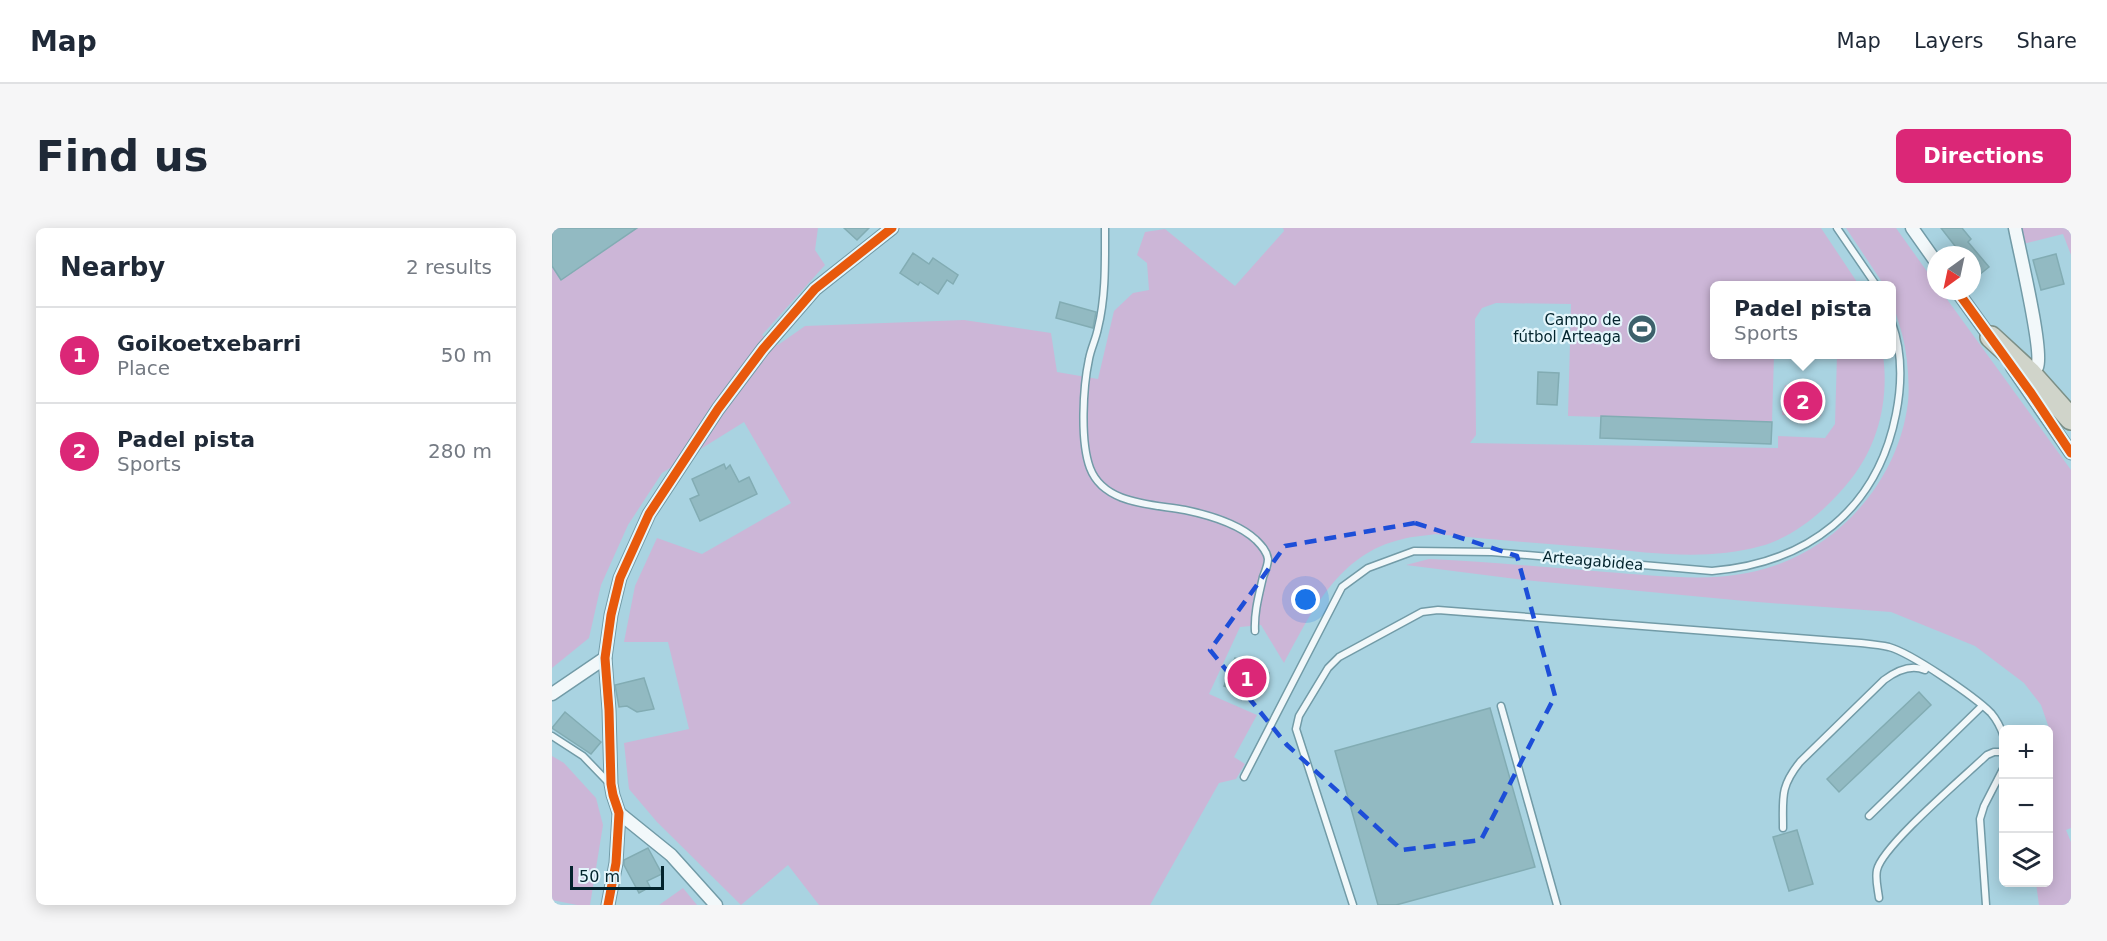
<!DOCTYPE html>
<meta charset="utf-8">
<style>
body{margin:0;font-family:"DejaVu Sans",sans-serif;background:#f6f6f7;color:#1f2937}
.controls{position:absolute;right:18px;bottom:18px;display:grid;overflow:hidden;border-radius:9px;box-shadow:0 3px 15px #0003}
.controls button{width:54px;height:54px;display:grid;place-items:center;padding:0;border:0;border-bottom:2px solid #e0e1e3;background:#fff;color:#1f2937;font:30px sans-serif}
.compass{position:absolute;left:1375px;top:18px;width:54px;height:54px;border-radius:50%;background:#fff;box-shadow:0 3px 15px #0003;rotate:213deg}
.scale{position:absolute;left:18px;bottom:15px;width:94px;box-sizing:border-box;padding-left:6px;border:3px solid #02232c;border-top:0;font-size:16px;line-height:21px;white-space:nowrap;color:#02232c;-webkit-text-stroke:4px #e4f6fc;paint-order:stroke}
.you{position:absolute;left:754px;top:372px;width:21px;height:21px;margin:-15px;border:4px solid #fff;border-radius:50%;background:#1a73e8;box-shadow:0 0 0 9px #1a73e833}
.badge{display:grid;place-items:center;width:39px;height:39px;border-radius:50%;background:#db2777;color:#fff;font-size:20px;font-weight:700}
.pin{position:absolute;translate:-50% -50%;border:3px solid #fff;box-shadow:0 2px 6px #0006}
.popup{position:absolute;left:1158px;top:53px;width:186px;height:78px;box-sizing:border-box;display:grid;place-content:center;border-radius:9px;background:#fff;filter:drop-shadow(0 2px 4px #0005);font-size:20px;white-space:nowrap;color:#747a83}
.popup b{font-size:22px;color:#1f2937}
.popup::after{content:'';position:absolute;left:50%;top:100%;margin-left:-12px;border:12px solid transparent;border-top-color:#fff}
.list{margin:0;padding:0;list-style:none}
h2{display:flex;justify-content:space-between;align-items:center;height:78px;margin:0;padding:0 24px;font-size:26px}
h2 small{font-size:20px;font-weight:400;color:#747a83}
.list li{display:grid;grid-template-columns:39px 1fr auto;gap:18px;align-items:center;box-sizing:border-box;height:96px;padding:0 24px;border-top:2px solid #e0e1e3}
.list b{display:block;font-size:22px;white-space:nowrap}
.list p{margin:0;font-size:20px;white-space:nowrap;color:#747a83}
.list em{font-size:20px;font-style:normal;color:#747a83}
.icon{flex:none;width:33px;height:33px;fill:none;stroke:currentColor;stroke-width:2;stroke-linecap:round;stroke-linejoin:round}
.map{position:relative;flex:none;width:1519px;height:677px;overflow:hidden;border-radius:9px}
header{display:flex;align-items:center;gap:36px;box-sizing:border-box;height:84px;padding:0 30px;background:#fff;border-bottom:2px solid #e0e1e3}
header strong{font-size:28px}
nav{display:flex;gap:33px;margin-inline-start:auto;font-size:21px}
.intro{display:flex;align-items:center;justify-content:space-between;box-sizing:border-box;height:144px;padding:0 36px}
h1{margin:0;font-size:42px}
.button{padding:15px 27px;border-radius:9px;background:#db2777;color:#fff;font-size:21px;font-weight:700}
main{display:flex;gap:36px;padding:0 36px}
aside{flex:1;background:#fff;border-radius:9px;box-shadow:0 3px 15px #0003}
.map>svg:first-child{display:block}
.green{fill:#ccb6d7}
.building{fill:#92bac2;stroke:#82acb3;stroke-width:1.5}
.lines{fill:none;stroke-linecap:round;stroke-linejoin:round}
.service-casing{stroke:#729ba7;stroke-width:9}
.minor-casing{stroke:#729ba7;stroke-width:15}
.trunk-casing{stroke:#7c8f86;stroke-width:24}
.service{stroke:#f2f8fa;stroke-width:6}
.minor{stroke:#f2f8fa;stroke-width:12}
.trunk{stroke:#d0d4ca;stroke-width:21}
.cycleway-casing{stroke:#e4f6fc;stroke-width:13}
.cycleway{stroke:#e8590c;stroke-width:9}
.marked{fill:none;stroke:#1d4ed8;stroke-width:4.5;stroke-dasharray:12 8;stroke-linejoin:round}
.labels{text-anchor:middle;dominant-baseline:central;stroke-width:4.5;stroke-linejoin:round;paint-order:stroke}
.poi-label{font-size:15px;fill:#02232c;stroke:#e4f6fc;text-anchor:end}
.street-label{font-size:15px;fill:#02232c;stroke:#e4f6fc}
</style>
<header>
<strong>Map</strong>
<nav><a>Map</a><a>Layers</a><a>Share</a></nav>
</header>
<div class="intro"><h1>Find us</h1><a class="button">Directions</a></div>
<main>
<aside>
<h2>Nearby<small>2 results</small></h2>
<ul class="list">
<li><span class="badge">1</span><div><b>Goikoetxebarri</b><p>Place</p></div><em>50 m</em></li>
<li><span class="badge">2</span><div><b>Padel pista</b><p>Sports</p></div><em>280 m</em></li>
</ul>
</aside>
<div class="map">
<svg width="1519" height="677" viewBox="0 0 1519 677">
<rect width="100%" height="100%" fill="#a9d3e1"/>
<g class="green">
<path d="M0,0H266L263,22L273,37L210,107L226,117L253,98L412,92L499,105L505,144L546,151L562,83L581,65L597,62L595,35L585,27L593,4L613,1L683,58L732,3L731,0H1269L1307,57H1162V126L1222,127L1220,194L1016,188L1019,76L944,75L930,80L923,91L924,207L918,215L1226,220V208L1273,210L1283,196L1285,127H1331C1337,170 1327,216 1299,251C1277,279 1245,308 1209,318C1156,333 1101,325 1046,320C992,316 938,311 883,306C872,308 861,308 851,311C787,325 760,383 732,435L709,397L688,399L657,466L705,487L682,529L693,536L684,551L667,555L598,677H267L236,637L189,677L105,594L77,561L72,515L137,501L116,414H72L83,358L105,310L150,326L239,275L192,194L110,245L76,297L49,357L37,410L0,440Z"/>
<path d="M1294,0H1344L1384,56V63H1389L1519,242V600L1514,602L1519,614V677H1487L1484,655L1496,654V539L1499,506L1489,477L1472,455L1423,418L1339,384L1193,373L972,352L854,337L877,331C936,334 995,339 1054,344C1099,347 1151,354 1195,345C1278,330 1346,258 1356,174C1358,156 1355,123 1350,106C1345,87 1340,78 1340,57H1332Z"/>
<path d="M1459,0H1519V27L1511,6L1463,18Z"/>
<path d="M1233,157L1270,160L1269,188L1230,187Z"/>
<path d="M0,528L12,535L44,570L51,597L38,677H25L0,672Z"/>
<path d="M131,660L145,677H107Z"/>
</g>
<g class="building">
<path d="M0,0H85L9,52L0,38Z"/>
<path d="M292,0H317L305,12Z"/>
<path d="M1389,0H1410L1419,11L1416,14L1437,39L1427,47L1420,39V27H1410Z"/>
<path d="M361,25L377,36L381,30L406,47L401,56L395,52L386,66L368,54L366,57L348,45Z"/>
<path d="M1504,26L1512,56L1489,62L1481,32Z"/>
<path d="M508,74L544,84L541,100L504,90Z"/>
<path d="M986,144L1007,145L1005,177L985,176Z"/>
<path d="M1049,188L1220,194L1219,216L1048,210Z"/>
<path d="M172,236L174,241L178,237L187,254L197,249L205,266L148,293L138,271L147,267L140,251Z"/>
<path d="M683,430L717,445L712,458L703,455L698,468L672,458Z"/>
<path d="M92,450L102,481L85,484L75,478L67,479L63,457Z"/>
<path d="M1367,464L1379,477L1287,564L1275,551Z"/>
<path d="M938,480L983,639L844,677H826L783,523Z"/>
<path d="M13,484L49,514L39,526L0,500Z"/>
<path d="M1245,602L1261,656L1237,663L1221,609Z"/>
<path d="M96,620L110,646L95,653L98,659L87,665L72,637V632Z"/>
</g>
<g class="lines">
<g class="service-casing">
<g id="service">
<path d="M553,0C553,33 554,68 546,100C544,111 539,120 537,131C531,159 528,213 538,240C552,277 601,276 633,282C657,287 686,295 704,312C709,317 715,323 716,331C716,337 713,344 711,349C707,367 702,384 703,403"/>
<path d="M1285,0L1324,57"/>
<path d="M949,478L1005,677"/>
<path d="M0,508L31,528L57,555"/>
<path d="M692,549L790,359L816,340L862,323L940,324L1160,343C1256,335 1325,282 1344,186C1350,156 1350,123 1340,95"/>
<path d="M1317,588L1430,478"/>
<path d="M1231,600C1231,569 1228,559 1248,534L1332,452C1344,443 1359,436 1373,442"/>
<path d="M1327,670C1326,661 1323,651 1325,642C1330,618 1413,548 1435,527L1442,524H1452"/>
<path d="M801,677L744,501L747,488L776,440L787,429L870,384L886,382L1309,415C1318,416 1328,417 1337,419C1359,425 1422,468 1439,485C1445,492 1449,500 1452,509"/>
<path d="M1434,677L1428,591L1432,578L1452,539"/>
</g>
</g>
<g class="minor-casing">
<g id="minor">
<path d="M1360,0L1384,34"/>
<path d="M1463,0C1467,21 1492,125 1485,139C1483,141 1480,143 1478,145"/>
<path d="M1405,63L1441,113"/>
<path d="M1460,139L1519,225"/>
<path d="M0,466L53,430"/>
<path d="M67,585L119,627L164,677"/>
<path d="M56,677L64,635L67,585L61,567L59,556L57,482L53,430L59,387L68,350L97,286L166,181L211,121L263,61L340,0"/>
</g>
</g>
<g class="trunk-casing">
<path id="trunk" d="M1439,109L1478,145L1519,191"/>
</g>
<use href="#service" class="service"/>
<use href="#minor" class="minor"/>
<use href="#trunk" class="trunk"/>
<g class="cycleway-casing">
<g id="cycleway">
<path d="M1405,63L1479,165L1519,225"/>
<path d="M56,677L64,635L67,585L61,567L59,556L57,482L53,430L59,387L68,350L97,286L166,181L211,121L263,61L340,0"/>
</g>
</g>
<use href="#cycleway" class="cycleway"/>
</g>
<path class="marked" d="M863,295L965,328L1003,468L929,612L850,622L735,517L658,422L733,318Z"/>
<defs>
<g id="stadium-disc" transform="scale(1.5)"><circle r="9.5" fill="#3c616b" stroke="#e4f6fc"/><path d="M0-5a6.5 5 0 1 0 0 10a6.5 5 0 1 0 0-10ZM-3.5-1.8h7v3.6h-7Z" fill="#fff"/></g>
</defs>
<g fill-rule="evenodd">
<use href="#stadium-disc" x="1090" y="101"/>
</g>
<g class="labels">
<g class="poi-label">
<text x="1069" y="92">Campo de<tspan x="1069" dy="17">fútbol Arteaga</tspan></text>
</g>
<g class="street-label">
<text transform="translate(1041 333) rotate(5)">Arteagabidea</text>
</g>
</g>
</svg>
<div class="controls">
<button>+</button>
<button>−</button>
<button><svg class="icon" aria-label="layers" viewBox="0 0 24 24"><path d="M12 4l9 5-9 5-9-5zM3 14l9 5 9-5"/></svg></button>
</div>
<svg class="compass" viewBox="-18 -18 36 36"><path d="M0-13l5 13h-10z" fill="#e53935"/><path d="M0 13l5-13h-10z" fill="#747a83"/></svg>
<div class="scale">50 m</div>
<div class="you"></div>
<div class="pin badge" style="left:695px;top:450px">1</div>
<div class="pin badge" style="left:1251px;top:173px">2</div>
<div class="popup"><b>Padel pista</b>Sports</div>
</div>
</main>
